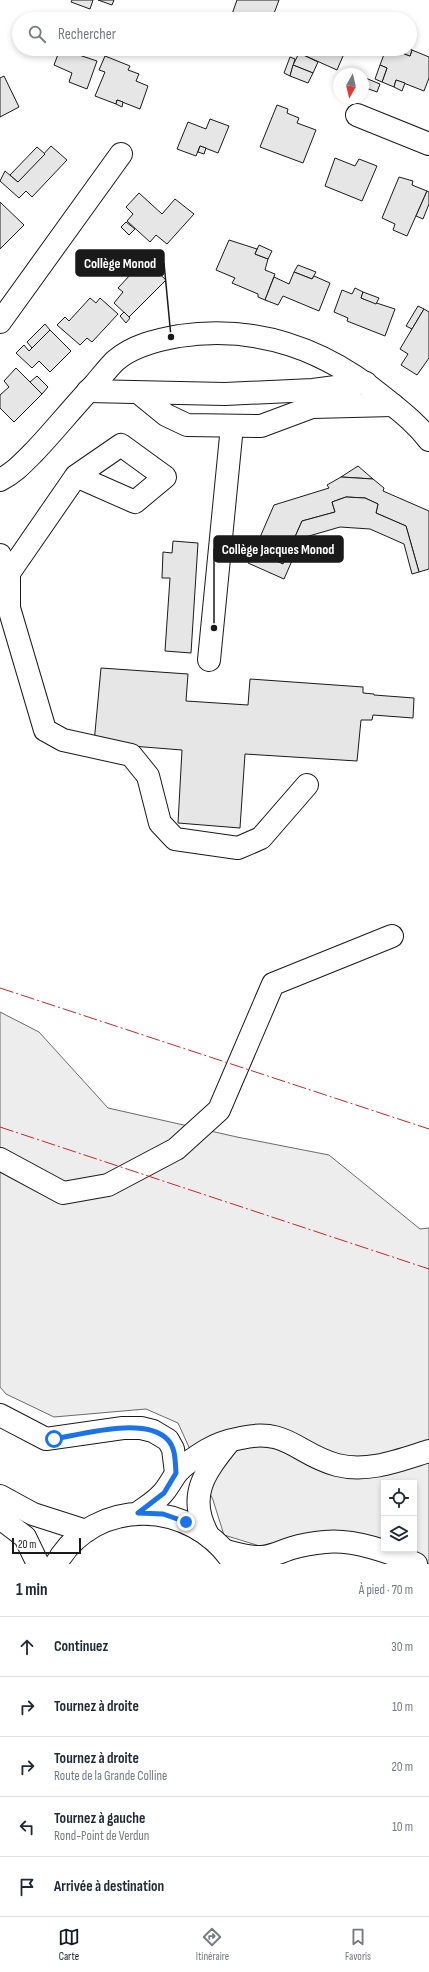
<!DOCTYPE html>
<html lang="fr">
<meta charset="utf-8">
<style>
body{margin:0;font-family:"Sofia Sans Condensed",sans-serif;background:#f6f6f7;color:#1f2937}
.controls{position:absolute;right:12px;bottom:12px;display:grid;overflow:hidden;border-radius:0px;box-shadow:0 2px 6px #0003}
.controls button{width:36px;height:36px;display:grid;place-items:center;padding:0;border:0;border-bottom:1px solid #e0e1e3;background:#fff;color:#1f2937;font:20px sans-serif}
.compass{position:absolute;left:333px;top:68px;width:36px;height:36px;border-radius:50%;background:#fff;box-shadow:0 2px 6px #0003;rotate:188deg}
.scale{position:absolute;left:12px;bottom:10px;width:69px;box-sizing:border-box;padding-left:4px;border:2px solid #1a1a1a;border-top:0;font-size:11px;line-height:14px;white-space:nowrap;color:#1a1a1a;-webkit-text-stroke:3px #fff;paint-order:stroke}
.stop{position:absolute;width:12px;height:12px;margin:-9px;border:3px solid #1a73e8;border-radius:50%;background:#fff}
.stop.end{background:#1a73e8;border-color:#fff;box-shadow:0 1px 4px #0008}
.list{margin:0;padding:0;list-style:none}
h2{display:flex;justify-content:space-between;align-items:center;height:52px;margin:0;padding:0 16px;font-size:17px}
h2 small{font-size:13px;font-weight:400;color:#747a83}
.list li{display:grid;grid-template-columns:26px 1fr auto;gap:12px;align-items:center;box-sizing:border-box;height:60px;padding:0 16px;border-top:1px solid #e0e1e3}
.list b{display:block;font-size:15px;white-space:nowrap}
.list p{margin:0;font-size:13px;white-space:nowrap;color:#747a83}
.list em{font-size:13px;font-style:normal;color:#747a83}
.icon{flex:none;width:22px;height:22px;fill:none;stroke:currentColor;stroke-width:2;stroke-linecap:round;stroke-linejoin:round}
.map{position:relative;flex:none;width:429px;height:1564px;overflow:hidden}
.search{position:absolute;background:#fff;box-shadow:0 2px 6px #0003;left:12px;right:12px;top:12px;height:44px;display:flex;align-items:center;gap:10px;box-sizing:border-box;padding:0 14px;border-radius:22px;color:#747a83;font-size:15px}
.sheet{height:352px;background:#fff}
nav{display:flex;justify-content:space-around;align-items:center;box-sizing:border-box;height:56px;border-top:1px solid #e0e1e3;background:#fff;font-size:11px;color:#747a83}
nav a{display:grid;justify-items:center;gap:2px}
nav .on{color:#111827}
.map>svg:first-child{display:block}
.built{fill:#ededed;stroke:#6a6a6a}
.building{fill:#e6e6e6;stroke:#1a1a1a}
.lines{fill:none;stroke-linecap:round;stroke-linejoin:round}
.minor-casing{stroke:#1a1a1a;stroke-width:24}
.major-casing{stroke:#1a1a1a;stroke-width:24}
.minor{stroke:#fff;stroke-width:22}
.major{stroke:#fff;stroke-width:22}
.power{stroke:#c62828;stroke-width:1;stroke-dasharray:14 3 2 3;stroke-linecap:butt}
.route{stroke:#1a73e8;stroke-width:5}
.leader{fill:none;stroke:#1a1a1a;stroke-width:1.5}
.callout-dot{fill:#1a1a1a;stroke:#fff;stroke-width:1.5}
.callout{fill:#1a1a1a;stroke:#1a1a1a;stroke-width:1.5}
.callout-label{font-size:14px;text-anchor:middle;font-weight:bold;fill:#fff}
</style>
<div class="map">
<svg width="429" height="1564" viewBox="0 0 429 1564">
<rect width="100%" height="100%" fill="#fff"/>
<path class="built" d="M0,1012L39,1032L108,1108L237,1137L329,1155L420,1229L429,1228V1564H393L395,1549H414V1483H384V1546L263,1547L224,1535L213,1500L178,1423L146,1409L54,1417L6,1394L0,1387Z"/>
<g class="building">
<path d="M72,0H93L90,9L71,2Z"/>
<path d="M98,0H114L112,5Z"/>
<path d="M237,0H279L272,19H236L231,17Z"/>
<path d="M60,49H81L79,55L97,61L87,89L69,82L72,73L54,65Z"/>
<path d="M300,49H346L337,70L299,53Z"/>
<path d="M386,49H392L410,56L412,50L429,57V78L424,91L396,80L394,87L382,82L387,68L380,65Z"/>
<path d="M392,49H410L412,50L410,56Z"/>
<path d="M299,53L318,62L313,73L293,65Z"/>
<path d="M105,56L130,66L128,70L139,74L136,81L148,86L140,109L117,100L116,104L95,96L105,72L99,70Z"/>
<path d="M290,57L295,59L290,76L284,73Z"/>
<path d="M293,65L313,73L308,83L290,76Z"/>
<path d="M380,65L387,68L382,82L375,79Z"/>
<path d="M4,76L19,107L0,117V78Z"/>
<path d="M363,77L380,84L377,92L363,87Z"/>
<path d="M396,80L405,83L402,91L394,87Z"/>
<path d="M117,100L123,102L122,107L116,104Z"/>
<path d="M277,105L288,109L287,113L299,118L297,123L316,130L303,163L260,147Z"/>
<path d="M210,119L229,126L218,153L200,146L196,156L177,149L188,122L206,129Z"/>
<path d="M51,146L67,160L32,197L26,191L19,198L0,181L5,171L18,182Z"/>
<path d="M200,146L206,148L204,154L198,152Z"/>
<path d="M37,147L45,154L18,182L10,175Z"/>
<path d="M335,158L355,166L359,159L377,166L362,201L325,186Z"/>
<path d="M399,177L413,181L412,185L427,191L407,236L393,230L395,224L382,218Z"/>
<path d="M427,191L429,192V204L423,219L416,216Z"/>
<path d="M139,193L162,214L175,199L194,214L167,244L156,235L150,242L127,221L133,214L126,207Z"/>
<path d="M0,202L24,225L0,249Z"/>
<path d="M126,222L135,229L129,235L121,227Z"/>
<path d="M229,240L257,249L255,254L268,259L265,270L275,274L265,300L258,297V294L232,283L235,278L216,270Z"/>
<path d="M259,245L272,251L268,259L255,254Z"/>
<path d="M144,260L166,280L129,317L114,303L123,292L118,288Z"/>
<path d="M298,265L316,272L312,279L294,272Z"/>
<path d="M294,272L312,279L314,276L330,283L319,311L283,296L278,305L265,300L274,277L289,284Z"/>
<path d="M355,288L363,292L361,298L395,309L385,336L347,321L348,318L334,312L342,290L352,294Z"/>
<path d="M363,292L379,298L376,304L361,298Z"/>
<path d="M90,298L96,303L100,298L118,314L92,342L87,338L80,345L57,325L65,317L69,321Z"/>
<path d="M418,306L424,309L412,329L406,326Z"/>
<path d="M424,309L429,312V358L417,375L401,365L408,354L400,349Z"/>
<path d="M124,312L130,318L126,323L120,316Z"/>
<path d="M45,324L50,330L32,348L27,342Z"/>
<path d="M50,330L71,351L50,372L39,361L32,368L16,353L24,345L29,351Z"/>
<path d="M16,368L42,394L14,422L0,408V395L9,387L4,381Z"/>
<path d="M37,376L48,387L42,394L30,382Z"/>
<path d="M358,466L373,479L341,477Z"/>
<path d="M341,477L373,479L384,488L383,491L429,511V569L419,572L406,526L376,513L378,504L365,498L346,497L332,502L335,512L302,521L283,564L254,551L274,505L329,488L327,485Z"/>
<path d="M346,497L365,498L378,504L376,513L406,526L419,572L412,574L404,544L370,529L340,527L302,538L284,579L248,563L254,551L283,564L302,521L335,512L332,502Z"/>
<path d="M173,541L198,543L191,653L165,651L170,578H162L163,552L172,553Z"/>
<path d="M101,668L188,674L186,701L248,705L250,679L363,687V693L374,694V695L414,698L413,718L373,715L372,720H361L357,761L245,754L240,828L178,823L182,750L94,743Z"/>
</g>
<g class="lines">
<g class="minor-casing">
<g id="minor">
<path d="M357,115L429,144"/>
<path d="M0,322L121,154"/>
<path d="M88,391L225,394L313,390L366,383"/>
<path d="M139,393L166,415L187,425L261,426L312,407L393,405"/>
<path d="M0,480C14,473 23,463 34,452C55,430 74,406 95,384C101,377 108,368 115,361C132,346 156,340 179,336C259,324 327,350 388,401C403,413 417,424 429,440"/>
<path d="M0,555L9,573V608L45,730L63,740L131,755L148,776L160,823L175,839L238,848L261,838L307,785"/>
<path d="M9,573L76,476L135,502L165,477L121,445L76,476"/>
<path d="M209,660L232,426"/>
<path d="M0,1159L63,1193L108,1185L176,1149L219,1110L273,984L392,936"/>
<path d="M0,1415L46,1439L123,1428H141L153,1431L168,1440L173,1449L176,1473"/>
<path d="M0,1496L33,1514L86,1531"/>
<path d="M138,1513C146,1507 155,1502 162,1494C167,1489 171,1481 176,1474C183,1465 197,1456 207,1450C217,1444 230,1440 241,1438C287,1427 298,1455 337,1465C368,1473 400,1460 429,1451"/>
<path d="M0,1518L25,1537L38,1564"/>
<path d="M207,1533C187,1495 205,1472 229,1442"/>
</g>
</g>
<g class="major-casing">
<g id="major">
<path d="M226,1551C238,1554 250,1558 262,1557C273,1556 282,1551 292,1548C302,1545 314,1543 325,1542C353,1539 391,1552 416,1564"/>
<path d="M56,1564C95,1495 193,1499 234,1564"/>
</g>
</g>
<use href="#minor" class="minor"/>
<use href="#major" class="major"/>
<g class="power">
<path d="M0,988L429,1129"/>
<path d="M0,1127L429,1269"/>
</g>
</g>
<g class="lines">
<path class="route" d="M54,1439C83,1434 146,1416 168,1440C176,1449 175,1462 176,1473L164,1493L138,1513L163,1514L186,1522"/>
</g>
<path class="leader" d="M171 337L164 263M214 628L214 549"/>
<g class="callout-dot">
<circle cx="171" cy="337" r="4"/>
<circle cx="214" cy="628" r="4"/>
</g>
<g class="callout">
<rect x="76" y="250" width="88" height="26" rx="4"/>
<rect x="214" y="536" width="129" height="26" rx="4"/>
</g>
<g class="callout-label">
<text x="120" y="268">Collège Monod</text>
<text x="278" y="554">Collège Jacques Monod</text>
</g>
</svg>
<div class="controls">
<button><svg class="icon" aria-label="locate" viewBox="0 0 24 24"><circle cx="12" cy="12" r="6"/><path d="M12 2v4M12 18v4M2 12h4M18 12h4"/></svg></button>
<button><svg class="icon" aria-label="layers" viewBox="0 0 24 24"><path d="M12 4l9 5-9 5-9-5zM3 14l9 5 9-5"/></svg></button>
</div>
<svg class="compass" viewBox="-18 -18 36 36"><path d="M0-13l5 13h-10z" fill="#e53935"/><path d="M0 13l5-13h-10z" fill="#747a83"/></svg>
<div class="scale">20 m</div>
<div class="stop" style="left:54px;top:1439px"></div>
<div class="stop end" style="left:186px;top:1522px"></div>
<div class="search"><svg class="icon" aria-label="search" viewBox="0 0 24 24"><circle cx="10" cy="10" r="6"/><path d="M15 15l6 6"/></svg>Rechercher</div>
</div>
<section class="sheet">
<h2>1 min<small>À pied · 70 m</small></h2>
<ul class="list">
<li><svg class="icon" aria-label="ahead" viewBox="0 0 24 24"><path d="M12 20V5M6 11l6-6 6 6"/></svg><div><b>Continuez</b></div><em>30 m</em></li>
<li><svg class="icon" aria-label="right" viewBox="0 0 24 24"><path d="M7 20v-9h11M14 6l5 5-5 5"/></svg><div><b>Tournez à droite</b></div><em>10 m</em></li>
<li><svg class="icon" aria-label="right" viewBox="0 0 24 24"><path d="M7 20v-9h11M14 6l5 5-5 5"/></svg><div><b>Tournez à droite</b><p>Route de la Grande Colline</p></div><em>20 m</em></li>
<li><svg class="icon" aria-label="left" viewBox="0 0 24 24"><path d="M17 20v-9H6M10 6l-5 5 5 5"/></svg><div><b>Tournez à gauche</b><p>Rond-Point de Verdun</p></div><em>10 m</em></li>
<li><svg class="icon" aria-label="arrive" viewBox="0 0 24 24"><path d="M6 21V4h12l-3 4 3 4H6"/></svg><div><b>Arrivée à destination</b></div></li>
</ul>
</section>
<nav>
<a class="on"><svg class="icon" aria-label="map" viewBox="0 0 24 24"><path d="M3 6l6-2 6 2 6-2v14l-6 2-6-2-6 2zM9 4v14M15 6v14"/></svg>Carte</a>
<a><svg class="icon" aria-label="directions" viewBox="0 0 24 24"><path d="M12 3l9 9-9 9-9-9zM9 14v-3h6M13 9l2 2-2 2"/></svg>Itinéraire</a>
<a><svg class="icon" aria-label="saved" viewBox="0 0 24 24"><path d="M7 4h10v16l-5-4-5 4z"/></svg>Favoris</a>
</nav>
